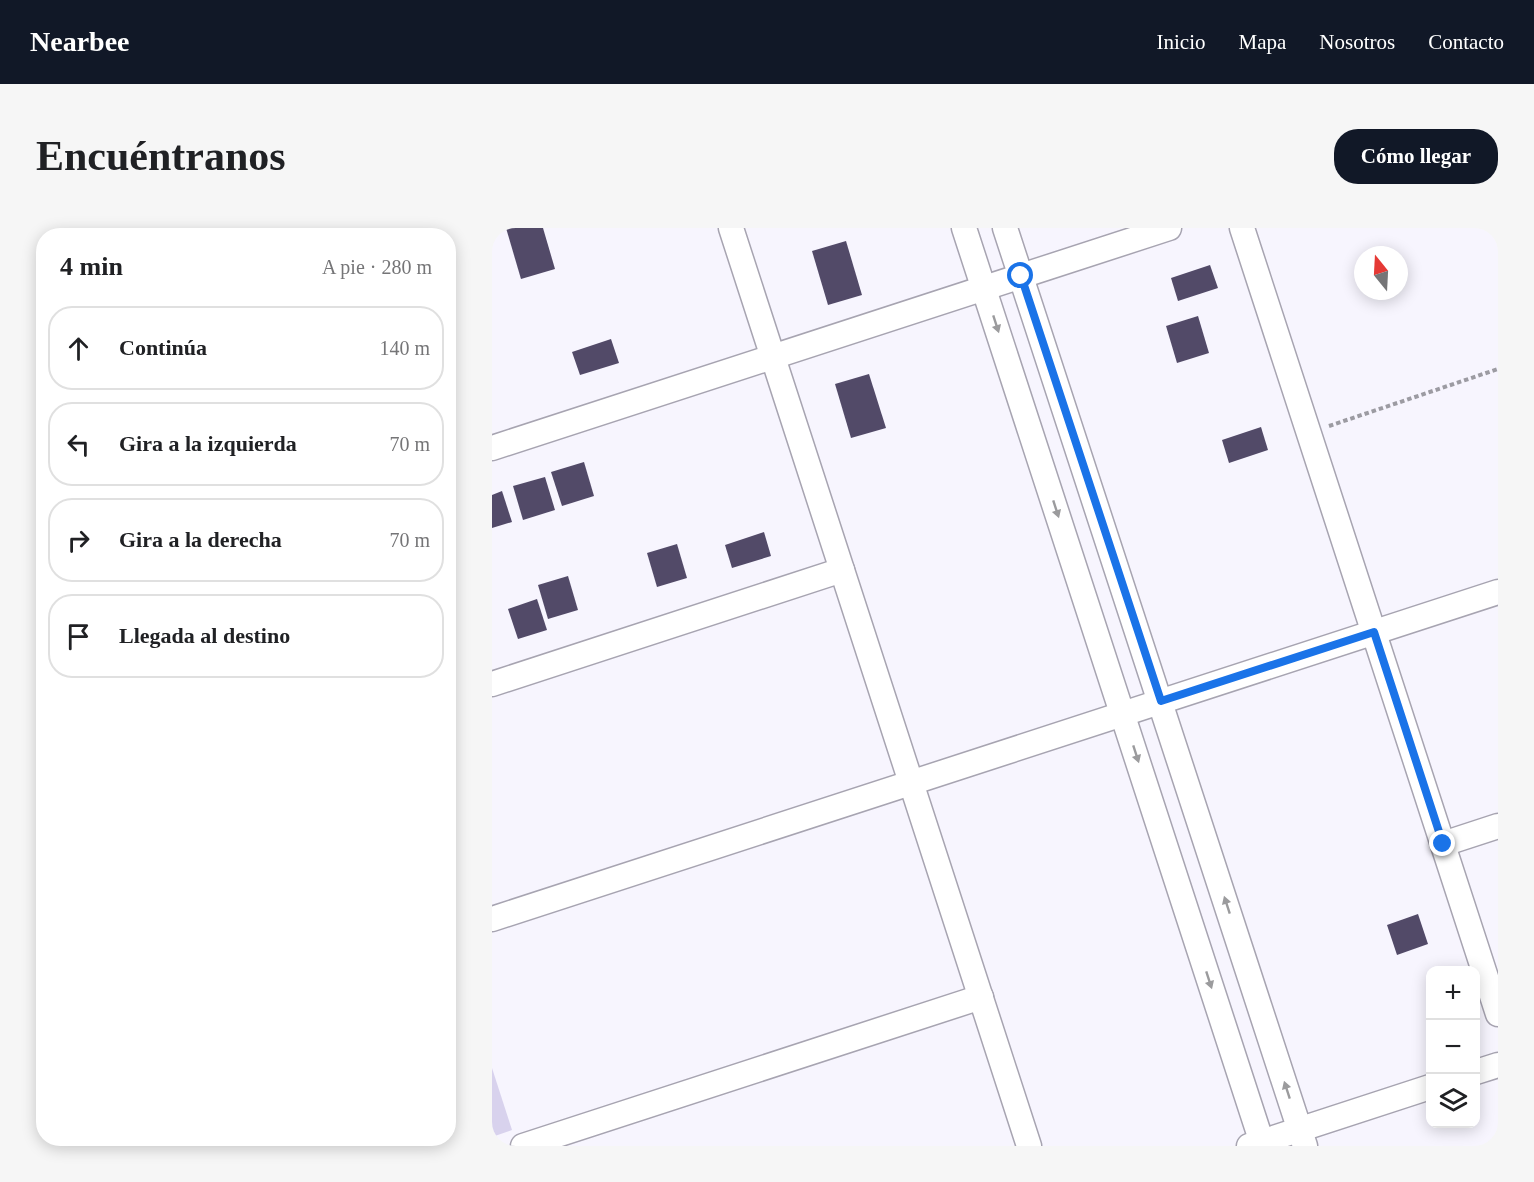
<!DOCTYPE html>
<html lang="es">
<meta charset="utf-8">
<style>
body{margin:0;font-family:"Times New Roman",serif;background:#f6f6f6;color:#202124}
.controls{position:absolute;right:18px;bottom:18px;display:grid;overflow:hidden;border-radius:12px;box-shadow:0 3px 15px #0003}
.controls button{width:54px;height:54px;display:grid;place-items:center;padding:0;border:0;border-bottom:2px solid #e0e0e0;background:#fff;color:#202124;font:30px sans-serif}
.compass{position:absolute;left:862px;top:18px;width:54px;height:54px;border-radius:50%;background:#fff;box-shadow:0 3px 15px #0003;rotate:342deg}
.stop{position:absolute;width:18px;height:18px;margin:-14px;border:4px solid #1a73e8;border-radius:50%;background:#fff}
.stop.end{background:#1a73e8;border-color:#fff;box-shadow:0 2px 6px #0008}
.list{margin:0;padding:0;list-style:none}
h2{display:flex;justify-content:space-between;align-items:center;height:78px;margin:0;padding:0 24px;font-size:26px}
h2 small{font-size:20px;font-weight:400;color:#757577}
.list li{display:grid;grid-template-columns:39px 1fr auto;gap:18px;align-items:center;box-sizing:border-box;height:84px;margin:0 12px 12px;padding:0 12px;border:2px solid #e0e0e0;border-radius:24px}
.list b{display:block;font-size:22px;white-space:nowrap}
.list em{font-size:20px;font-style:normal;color:#757577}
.icon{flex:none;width:33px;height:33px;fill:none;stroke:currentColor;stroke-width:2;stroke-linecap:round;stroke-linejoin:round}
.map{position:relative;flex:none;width:1006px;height:918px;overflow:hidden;border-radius:24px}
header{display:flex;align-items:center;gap:36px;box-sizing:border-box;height:84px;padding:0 30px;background:#111827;color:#fff}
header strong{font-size:28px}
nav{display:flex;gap:33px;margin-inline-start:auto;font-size:21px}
.intro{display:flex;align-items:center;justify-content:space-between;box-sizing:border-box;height:144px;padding:0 36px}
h1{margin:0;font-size:42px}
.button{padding:15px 27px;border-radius:24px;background:#111827;color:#fff;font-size:21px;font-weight:700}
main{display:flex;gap:36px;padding:0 36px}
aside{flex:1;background:#fff;border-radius:24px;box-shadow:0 3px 15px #0003}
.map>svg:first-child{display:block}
.green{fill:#d8d2ed}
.building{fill:#524a68}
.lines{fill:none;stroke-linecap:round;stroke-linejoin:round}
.street-casing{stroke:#a7a4b1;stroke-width:27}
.path{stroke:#9c9ba2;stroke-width:4;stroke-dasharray:4.5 3;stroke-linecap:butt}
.street{stroke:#fff;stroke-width:24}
.oneway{fill:#9b9b9d}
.route{stroke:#1a73e8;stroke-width:8}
</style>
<header>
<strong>Nearbee</strong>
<nav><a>Inicio</a><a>Mapa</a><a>Nosotros</a><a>Contacto</a></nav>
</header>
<div class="intro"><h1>Encuéntranos</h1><a class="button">Cómo llegar</a></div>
<main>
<aside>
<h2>4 min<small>A pie · 280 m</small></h2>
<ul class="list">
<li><svg class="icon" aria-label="ahead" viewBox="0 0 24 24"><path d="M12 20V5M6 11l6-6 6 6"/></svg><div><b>Continúa</b></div><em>140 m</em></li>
<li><svg class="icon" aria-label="left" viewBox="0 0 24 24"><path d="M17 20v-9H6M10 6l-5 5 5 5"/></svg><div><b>Gira a la izquierda</b></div><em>70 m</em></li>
<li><svg class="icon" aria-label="right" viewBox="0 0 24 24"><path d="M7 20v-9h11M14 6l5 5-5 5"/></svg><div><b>Gira a la derecha</b></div><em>70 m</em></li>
<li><svg class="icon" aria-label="arrive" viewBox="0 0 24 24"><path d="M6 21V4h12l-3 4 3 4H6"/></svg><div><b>Llegada al destino</b></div></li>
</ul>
</aside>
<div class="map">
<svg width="1006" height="918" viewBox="0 0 1006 918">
<rect width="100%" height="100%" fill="#f7f5fe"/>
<path class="green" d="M0,840L20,902L0,909Z"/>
<g class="building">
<path d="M14,0H51L63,41L29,51Z"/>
<path d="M354,13L370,67L336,77L320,23Z"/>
<path d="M718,37L726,60L686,73L679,50Z"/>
<path d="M706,88L717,125L685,135L674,98Z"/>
<path d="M119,111L127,135L88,147L80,124Z"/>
<path d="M377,146L394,200L359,210L343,156Z"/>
<path d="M769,199L776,222L737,235L730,212Z"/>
<path d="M92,234L102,268L70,278L59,244Z"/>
<path d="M53,249L63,282L31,292L21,258Z"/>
<path d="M10,263L20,294L0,300V267Z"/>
<path d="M272,304L279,328L240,340L233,317Z"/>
<path d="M185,316L195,350L165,359L155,325Z"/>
<path d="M76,348L86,382L56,391L46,357Z"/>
<path d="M45,371L55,402L26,411L16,381Z"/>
<path d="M926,686L936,716L905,727L895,697Z"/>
</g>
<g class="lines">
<g class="street-casing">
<g id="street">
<path d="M239,0L537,918"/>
<path d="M472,0L771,918"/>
<path d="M513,0L813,918"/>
<path d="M750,0L1006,786"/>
<path d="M0,220L677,0"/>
<path d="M0,456L350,342"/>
<path d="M951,616L1006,598"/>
<path d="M0,691L1006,364"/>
<path d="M984,844L1006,837"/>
<path d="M31,918L489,769"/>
<path d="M757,918L938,859"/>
</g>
</g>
<path class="path" d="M837,198L1006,141"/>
<use href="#street" class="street"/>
</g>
<defs><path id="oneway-solid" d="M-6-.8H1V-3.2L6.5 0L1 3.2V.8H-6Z" transform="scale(1.5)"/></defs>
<g class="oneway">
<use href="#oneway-solid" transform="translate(504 96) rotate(72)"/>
<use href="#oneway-solid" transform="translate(564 281) rotate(72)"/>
<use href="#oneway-solid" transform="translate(644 526) rotate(72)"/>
<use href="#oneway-solid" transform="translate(735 677) rotate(-108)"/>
<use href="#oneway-solid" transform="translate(717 752) rotate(72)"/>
<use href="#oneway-solid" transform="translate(795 862) rotate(-108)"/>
</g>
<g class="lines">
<path class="route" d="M529,48L669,473L882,404L951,616"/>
</g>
</svg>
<div class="controls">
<button>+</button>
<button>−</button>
<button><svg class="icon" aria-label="layers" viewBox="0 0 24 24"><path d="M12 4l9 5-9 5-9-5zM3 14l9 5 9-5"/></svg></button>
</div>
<svg class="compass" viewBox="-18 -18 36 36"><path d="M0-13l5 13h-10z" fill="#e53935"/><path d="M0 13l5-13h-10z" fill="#757577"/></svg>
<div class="stop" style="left:529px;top:48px"></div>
<div class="stop end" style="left:951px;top:616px"></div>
</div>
</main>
